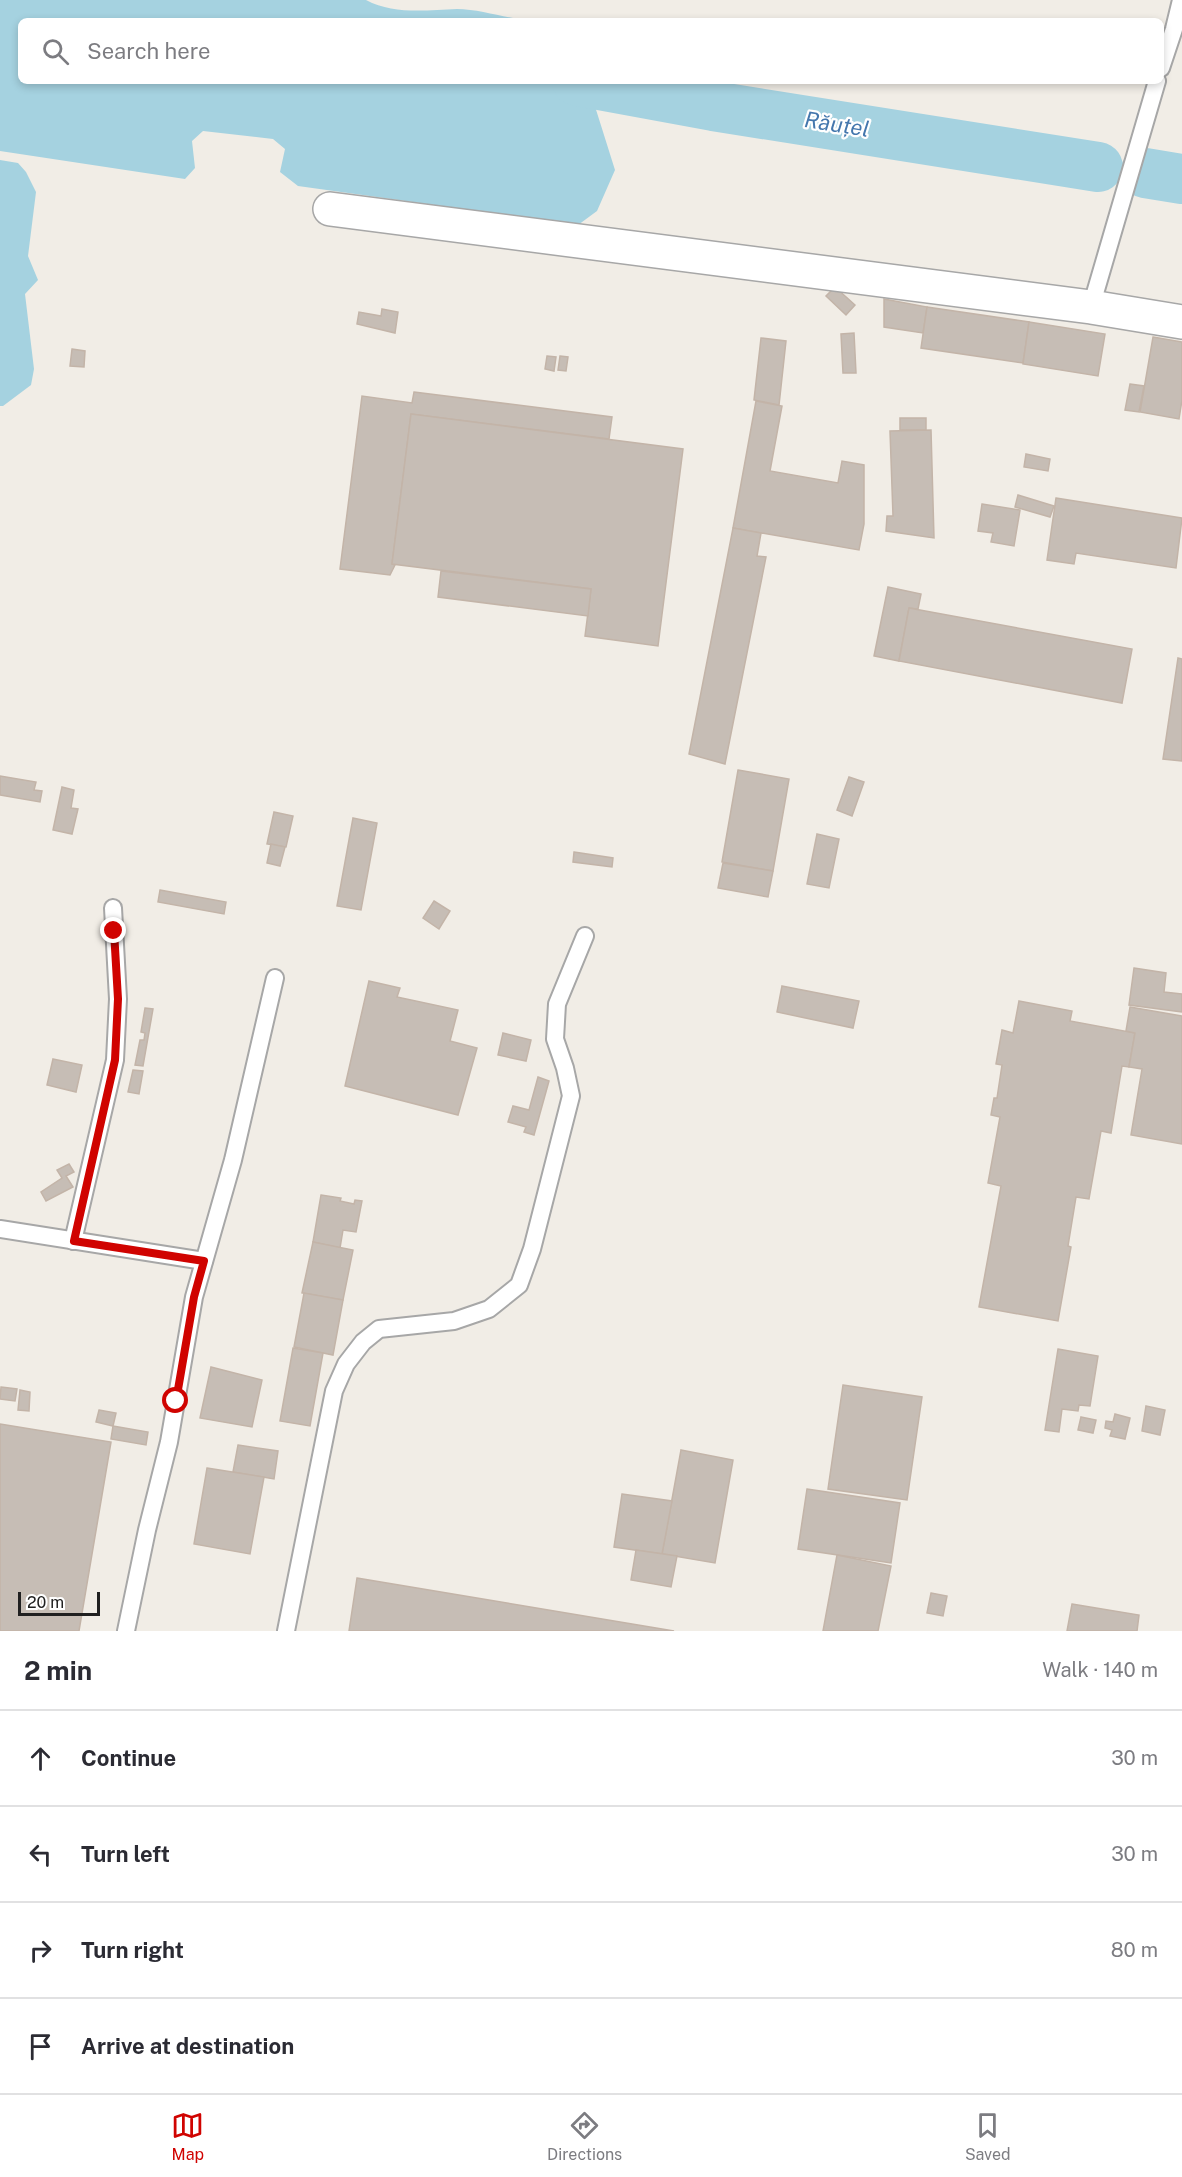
<!DOCTYPE html>
<meta charset="utf-8">
<style>
body{margin:0;font-family:"Public Sans",sans-serif;background:#f2f2f3;color:#2b2b33}
.scale{position:absolute;left:18px;bottom:15px;width:82px;box-sizing:border-box;padding-left:6px;border:3px solid #202020;border-top:0;font-size:16px;line-height:21px;white-space:nowrap;color:#202020;-webkit-text-stroke:4px #fff;paint-order:stroke}
.stop{position:absolute;width:18px;height:18px;margin:-14px;border:4px solid #d00300;border-radius:50%;background:#fff}
.stop.end{background:#d00300;border-color:#fff;box-shadow:0 2px 6px #0008}
.list{margin:0;padding:0;list-style:none}
h2{display:flex;justify-content:space-between;align-items:center;height:78px;margin:0;padding:0 24px;font-size:26px}
h2 small{font-size:20px;font-weight:400;color:#7c7c81}
.list li{display:grid;grid-template-columns:39px 1fr auto;gap:18px;align-items:center;box-sizing:border-box;height:96px;padding:0 24px;border-top:2px solid #e1e1e2}
.list b{display:block;font-size:22px;white-space:nowrap}
.list em{font-size:20px;font-style:normal;color:#7c7c81}
.icon{flex:none;width:33px;height:33px;fill:none;stroke:currentColor;stroke-width:2;stroke-linecap:round;stroke-linejoin:round}
.map{position:relative;flex:none;width:1182px;height:1631px;overflow:hidden}
.search{position:absolute;background:#fff;box-shadow:0 3px 9px #0003;left:18px;right:18px;top:18px;height:66px;display:flex;align-items:center;gap:15px;box-sizing:border-box;padding:0 21px;border-radius:9px;color:#7c7c81;font-size:22px}
.sheet{height:462px;background:#fff}
nav{display:flex;justify-content:space-around;align-items:center;box-sizing:border-box;height:84px;border-top:2px solid #e1e1e2;background:#fff;font-size:16px;color:#7c7c81}
nav a{display:grid;justify-items:center;gap:3px}
nav .on{color:#d00300}
.map>svg:first-child{display:block}
.water{fill:#a5d2e0}
.lines{fill:none;stroke-linecap:round;stroke-linejoin:round}
.river{stroke:#a5d2e0;stroke-width:50}
.building{fill:#c6bdb5;stroke:#c3b4a8;stroke-width:1.5}
.lane-casing{stroke:#a7a7a7;stroke-width:20}
.street-casing{stroke:#a7a7a7;stroke-width:36}
.lane{stroke:#fff;stroke-width:16}
.street{stroke:#fff;stroke-width:33}
.route{stroke:#d00300;stroke-width:8}
.labels{text-anchor:middle;dominant-baseline:central;stroke-width:4.5;stroke-linejoin:round;paint-order:stroke}
.water-label{font-size:22px;font-style:italic;fill:#4477ad;stroke:#fff}
</style>
<div class="map">
<svg width="1182" height="1631" viewBox="0 0 1182 1631">
<rect width="100%" height="100%" fill="#f1ede6"/>
<g class="water">
<path d="M0,0H366C394,15 427,10 457,9C475,9 495,15 513,18L517,21H21V81H587L615,170L597,211L578,225L298,186L280,172L285,149L273,139L203,131L192,141L195,168L185,179L0,151Z"/>
<path d="M0,160L18,163L26,172L36,192L28,256L38,280L25,294L34,369L31,385L3,406H0Z"/>
</g>
<g class="lines">
<g class="river">
<path d="M577,81L713,106L1098,167"/>
<path d="M1145,173L1182,179"/>
</g>
</g>
<g class="building">
<path d="M835,287L855,305L846,315L826,296Z"/>
<path d="M884,299L927,307L923,333L884,327Z"/>
<path d="M927,307L1029,322L1023,363L921,348Z"/>
<path d="M382,309L398,312L395,333L357,324L359,312L381,316Z"/>
<path d="M1029,322L1105,334L1098,376L1023,364Z"/>
<path d="M854,333L856,373H843L841,334Z"/>
<path d="M1153,337L1182,342V400L1179,419L1140,412Z"/>
<path d="M761,338L786,341L779,405L754,400Z"/>
<path d="M72,349L85,351L84,367L70,366Z"/>
<path d="M547,356L556,357L554,371L545,369Z"/>
<path d="M560,356L568,357L566,371L558,370Z"/>
<path d="M1130,384L1144,386L1139,412L1125,410Z"/>
<path d="M414,392L612,417L609,439L411,414L392,564L395,565L390,575L340,569L362,396L412,403Z"/>
<path d="M756,401L782,406L770,471L838,483L842,461L864,465V524L859,550L733,528Z"/>
<path d="M411,414L683,449L658,646L585,636L591,589L392,564Z"/>
<rect x="900" y="418" width="26" height="12"/>
<path d="M931,430L934,538L886,531L887,516H893L890,431Z"/>
<path d="M1026,454L1050,459L1048,471L1024,467Z"/>
<path d="M1018,495L1054,506L1050,517L1015,507Z"/>
<path d="M1056,498L1182,518L1176,568L1076,553L1074,564L1047,560Z"/>
<path d="M982,504L1020,510L1014,546L991,542L993,533L978,531Z"/>
<path d="M733,528L761,533L757,556L766,557L725,764L689,754Z"/>
<path d="M441,571L591,589L588,616L438,597Z"/>
<path d="M888,587L921,594L918,609L909,608L899,661L874,656Z"/>
<path d="M909,608L1132,649L1122,703L899,661Z"/>
<path d="M1178,658L1182,659V761L1163,759Z"/>
<path d="M738,770L789,779L773,871L722,862Z"/>
<path d="M0,776L36,782L34,790L42,791L40,802L0,795Z"/>
<path d="M849,777L864,782L852,816L837,810Z"/>
<path d="M62,787L74,790L71,808L78,809L72,834L53,830Z"/>
<path d="M274,812L293,816L286,847L267,844Z"/>
<path d="M353,818L377,823L361,910L337,906Z"/>
<path d="M817,834L839,839L829,888L807,884Z"/>
<path d="M271,844L285,847L280,866L267,863Z"/>
<path d="M574,852L613,858L612,867L573,862Z"/>
<path d="M723,863L773,871L768,897L718,888Z"/>
<path d="M160,890L226,902L224,914L158,902Z"/>
<path d="M434,901L450,911L439,929L423,918Z"/>
<path d="M1134,968L1166,973L1164,992L1182,994V1012L1129,1005Z"/>
<path d="M369,981L400,988L397,997L458,1010L450,1041L477,1048L458,1115L345,1086Z"/>
<path d="M782,986L859,1001L853,1028L777,1012Z"/>
<path d="M1019,1001L1072,1011L1070,1021L1135,1033L1129,1067L1122,1066L1111,1133L1101,1131L1089,1199L1076,1197L1068,1246L1071,1247L1058,1321L979,1307L1001,1186L988,1183L1000,1117L991,1115L994,1098H997L1002,1065L996,1064L1002,1030L1013,1033Z"/>
<path d="M1130,1007L1182,1016V1144L1131,1135L1142,1069L1129,1067L1135,1033L1126,1031Z"/>
<path d="M145,1008L153,1009L143,1066L135,1065L140,1040H144L145,1033L141,1032Z"/>
<path d="M503,1033L531,1040L526,1061L498,1055Z"/>
<path d="M53,1059L82,1065L76,1092L47,1085Z"/>
<path d="M133,1070L143,1071L139,1094L128,1092Z"/>
<path d="M538,1077L549,1081L534,1135L524,1132L526,1127L508,1122L513,1106L529,1110Z"/>
<path d="M69,1164L74,1172L66,1176L73,1187L46,1201L41,1192L62,1178L57,1170Z"/>
<path d="M321,1195L341,1198L340,1201L354,1204L355,1200L362,1201L356,1232L343,1230L340,1248L313,1242Z"/>
<path d="M313,1242L353,1250L343,1300L302,1293Z"/>
<path d="M304,1293L343,1300L333,1355L294,1347Z"/>
<path d="M293,1348L323,1353L310,1426L280,1421Z"/>
<path d="M1058,1349L1098,1356L1090,1406L1079,1405L1078,1411L1062,1409L1059,1432L1045,1430Z"/>
<path d="M211,1367L262,1380L252,1427L200,1418Z"/>
<path d="M843,1385L922,1397L907,1500L828,1489Z"/>
<path d="M1,1387L17,1389L15,1401L0,1399Z"/>
<path d="M20,1390L30,1392L29,1411L18,1410Z"/>
<path d="M1146,1406L1165,1410L1160,1435L1142,1431Z"/>
<path d="M99,1410L116,1413L113,1426L96,1422Z"/>
<path d="M1115,1414L1130,1418L1125,1439L1110,1436L1112,1430L1105,1428L1106,1421L1113,1422Z"/>
<path d="M1081,1417L1096,1420L1093,1433L1078,1430Z"/>
<path d="M0,1424L111,1442L79,1631H0Z"/>
<path d="M113,1426L148,1432L146,1445L111,1439Z"/>
<path d="M238,1445L278,1451L274,1479L233,1472Z"/>
<path d="M681,1450L733,1460L715,1563L662,1554Z"/>
<path d="M207,1468L264,1477L250,1554L194,1544Z"/>
<path d="M807,1489L900,1503L891,1563L798,1549Z"/>
<path d="M622,1494L672,1501L662,1554L614,1547Z"/>
<path d="M636,1550L677,1556L671,1587L631,1580Z"/>
<path d="M837,1555L891,1566L878,1631H823Z"/>
<path d="M357,1578L674,1631H349Z"/>
<path d="M931,1593L947,1596L943,1616L927,1613Z"/>
<path d="M1072,1604L1139,1615L1137,1631H1067Z"/>
</g>
<g class="lines">
<g class="lane-casing">
<g id="lane">
<path d="M1161,68L1174,29L1181,0"/>
<path d="M1091,307L1157,81"/>
<path d="M0,1229L204,1261"/>
<path d="M73,1241L115,1060L118,999L113,908"/>
<path d="M126,1631L147,1530L169,1442L194,1297L233,1160L275,978"/>
<path d="M286,1631L334,1391L346,1364L363,1342L379,1329L454,1321L489,1309L519,1285L532,1249L571,1096L565,1068L555,1039L557,1004L585,936"/>
</g>
</g>
<g class="street-casing">
<path id="street" d="M330,209L1091,307L1182,322"/>
</g>
<use href="#lane" class="lane"/>
<use href="#street" class="street"/>
</g>
<g class="lines">
<path class="route" d="M114,931L118,999L115,1060L74,1241L204,1261L194,1297L176,1401"/>
</g>
<g class="labels">
<g class="water-label">
<text transform="translate(837 124) rotate(9)">Răuțel</text>
</g>
</g>
</svg>
<div class="scale">20 m</div>
<div class="stop" style="left:176px;top:1401px"></div>
<div class="stop end" style="left:114px;top:931px"></div>
<div class="search"><svg class="icon" aria-label="search" viewBox="0 0 24 24"><circle cx="10" cy="10" r="6"/><path d="M15 15l6 6"/></svg>Search here</div>
</div>
<section class="sheet">
<h2>2 min<small>Walk · 140 m</small></h2>
<ul class="list">
<li><svg class="icon" aria-label="ahead" viewBox="0 0 24 24"><path d="M12 20V5M6 11l6-6 6 6"/></svg><div><b>Continue</b></div><em>30 m</em></li>
<li><svg class="icon" aria-label="left" viewBox="0 0 24 24"><path d="M17 20v-9H6M10 6l-5 5 5 5"/></svg><div><b>Turn left</b></div><em>30 m</em></li>
<li><svg class="icon" aria-label="right" viewBox="0 0 24 24"><path d="M7 20v-9h11M14 6l5 5-5 5"/></svg><div><b>Turn right</b></div><em>80 m</em></li>
<li><svg class="icon" aria-label="arrive" viewBox="0 0 24 24"><path d="M6 21V4h12l-3 4 3 4H6"/></svg><div><b>Arrive at destination</b></div></li>
</ul>
</section>
<nav>
<a class="on"><svg class="icon" aria-label="map" viewBox="0 0 24 24"><path d="M3 6l6-2 6 2 6-2v14l-6 2-6-2-6 2zM9 4v14M15 6v14"/></svg>Map</a>
<a><svg class="icon" aria-label="directions" viewBox="0 0 24 24"><path d="M12 3l9 9-9 9-9-9zM9 14v-3h6M13 9l2 2-2 2"/></svg>Directions</a>
<a><svg class="icon" aria-label="saved" viewBox="0 0 24 24"><path d="M7 4h10v16l-5-4-5 4z"/></svg>Saved</a>
</nav>
